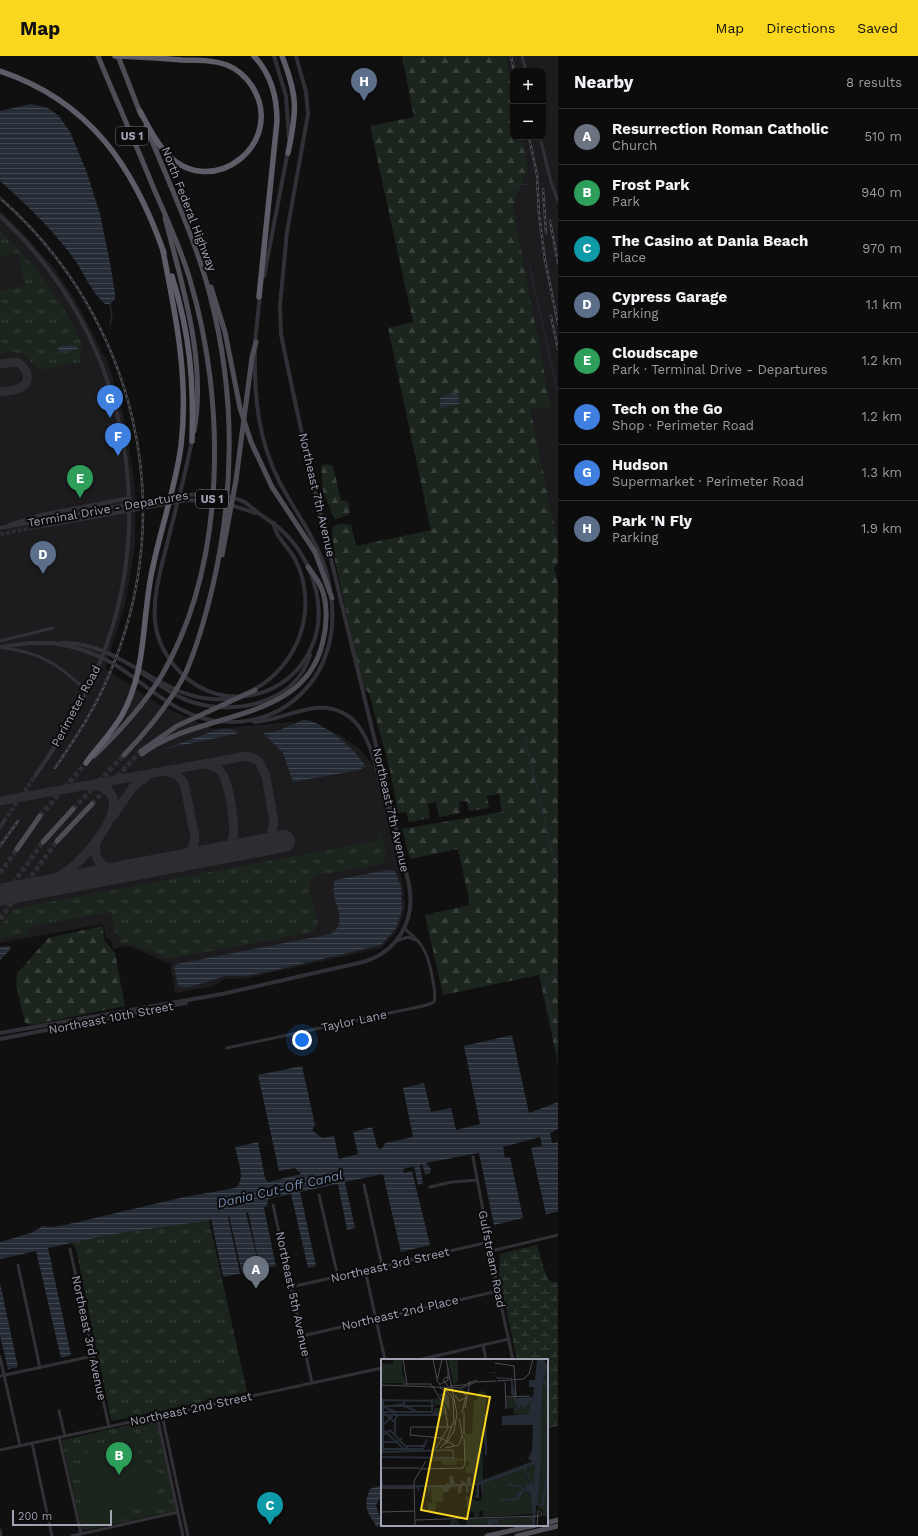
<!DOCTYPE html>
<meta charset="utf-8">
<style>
body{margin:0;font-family:"Work Sans",sans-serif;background:#1a1a1b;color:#f1f3f6}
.controls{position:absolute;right:12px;top:12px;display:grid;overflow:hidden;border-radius:8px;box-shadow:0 1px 3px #0004}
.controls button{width:36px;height:36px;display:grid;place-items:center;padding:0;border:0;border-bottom:1px solid #2c2c2e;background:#0c0c0d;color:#f1f3f6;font:20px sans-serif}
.scale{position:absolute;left:12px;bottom:10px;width:100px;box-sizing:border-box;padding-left:4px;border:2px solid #a0a2b3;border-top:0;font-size:11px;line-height:14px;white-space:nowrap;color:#a0a2b3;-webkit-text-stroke:3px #0b0b0c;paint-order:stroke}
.you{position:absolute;left:302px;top:984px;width:14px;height:14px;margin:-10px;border:3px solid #fff;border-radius:50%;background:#1a73e8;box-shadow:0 0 0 6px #1a73e833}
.badge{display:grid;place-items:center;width:26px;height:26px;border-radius:50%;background:#f9d71f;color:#fff;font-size:13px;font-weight:700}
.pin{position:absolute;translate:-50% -33px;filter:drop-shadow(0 1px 2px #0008)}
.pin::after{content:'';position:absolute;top:21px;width:14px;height:12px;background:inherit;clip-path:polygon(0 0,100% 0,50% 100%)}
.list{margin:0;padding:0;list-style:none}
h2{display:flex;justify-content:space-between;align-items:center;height:52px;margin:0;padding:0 16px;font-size:17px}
h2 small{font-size:13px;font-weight:400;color:#9a9b9d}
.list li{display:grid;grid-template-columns:26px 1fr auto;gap:12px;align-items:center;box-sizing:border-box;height:56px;padding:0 16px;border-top:1px solid #2c2c2e}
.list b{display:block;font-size:15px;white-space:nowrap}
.list p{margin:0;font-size:13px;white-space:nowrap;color:#9a9b9d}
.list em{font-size:13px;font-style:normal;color:#9a9b9d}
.map{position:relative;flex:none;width:558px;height:1480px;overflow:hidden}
header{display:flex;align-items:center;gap:24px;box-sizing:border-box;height:56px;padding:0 20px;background:#f9d71f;color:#111}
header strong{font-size:19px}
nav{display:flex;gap:22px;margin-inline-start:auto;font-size:14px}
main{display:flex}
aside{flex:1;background:#0c0c0d}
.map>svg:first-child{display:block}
.built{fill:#1c1c1e}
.grass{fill:url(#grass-tufts)}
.forest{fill:url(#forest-firs)}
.wetland{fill:url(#wetland-marsh)}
.pitch{fill:#1c241e}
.water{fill:url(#water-rules)}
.pier{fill:#101011}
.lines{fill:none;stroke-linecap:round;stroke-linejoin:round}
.stream{stroke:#262c35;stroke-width:1}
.taxiway{stroke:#2c2d31;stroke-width:9}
.runway{stroke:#2c2d31;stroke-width:22}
.tertiary-tunnel{stroke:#2d2d31;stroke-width:4;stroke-dasharray:4 2;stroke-linecap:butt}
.primary-tunnel{stroke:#2d2d31;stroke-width:5;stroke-dasharray:5 2.5;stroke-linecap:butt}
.minor{stroke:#313036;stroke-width:3}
.tertiary{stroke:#313036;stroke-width:4}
.primary{stroke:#4c4d55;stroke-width:5}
.motorway{stroke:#5c5d67;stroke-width:5.5}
.rail-casing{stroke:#494a51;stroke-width:2.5}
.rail{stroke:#0b0b0c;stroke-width:1;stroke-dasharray:3;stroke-linecap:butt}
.labels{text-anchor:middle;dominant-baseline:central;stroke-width:4;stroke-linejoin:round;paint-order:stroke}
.shield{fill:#0b0b0c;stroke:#737581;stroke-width:1}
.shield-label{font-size:11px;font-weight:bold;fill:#a0a2b3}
.street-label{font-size:12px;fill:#a0a2b3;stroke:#0b0b0c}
.water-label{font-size:13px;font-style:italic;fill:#748ab0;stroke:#0b0b0c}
.inset-river{fill:none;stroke:#262c35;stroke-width:2}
.inset-road{fill:none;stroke:#4a4a52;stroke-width:1}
.view{fill:#f9d71f;fill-opacity:0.15;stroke:#f9d71f;stroke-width:2}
.inset-edge{fill:none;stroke:#a0a2b3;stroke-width:2}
</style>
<header>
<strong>Map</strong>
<nav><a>Map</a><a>Directions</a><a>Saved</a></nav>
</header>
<main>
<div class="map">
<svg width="558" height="1480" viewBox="0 0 558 1480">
<defs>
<pattern id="grass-tufts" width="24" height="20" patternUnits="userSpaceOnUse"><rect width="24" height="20" fill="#1c241e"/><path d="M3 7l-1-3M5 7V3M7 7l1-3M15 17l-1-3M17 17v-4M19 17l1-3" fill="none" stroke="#3a413c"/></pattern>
<pattern id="forest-firs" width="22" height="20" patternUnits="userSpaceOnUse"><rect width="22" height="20" fill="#1c241e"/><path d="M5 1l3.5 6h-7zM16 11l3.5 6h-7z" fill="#3a413c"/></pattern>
<pattern id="wetland-marsh" width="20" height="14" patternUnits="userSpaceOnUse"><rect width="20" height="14" fill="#1c241e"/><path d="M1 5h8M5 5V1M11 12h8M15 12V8" fill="none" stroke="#3a413c"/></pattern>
<pattern id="water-rules" width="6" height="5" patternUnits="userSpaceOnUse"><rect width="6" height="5" fill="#262c35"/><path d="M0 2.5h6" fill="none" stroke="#424750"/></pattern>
</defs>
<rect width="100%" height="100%" fill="#101011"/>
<g class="built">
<path d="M506,0H558V487L529,352L551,351L513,151L528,112L522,81H543V15H513V35Z"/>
<path d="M0,154L21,175L55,213L77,247L107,305L120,344L128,383L135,431V490L125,549L105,612L158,648L213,673L289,666L321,670L343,681L360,693L374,711L380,726L403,830L404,839L402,843L405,844V852L398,874L381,892L243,923H225L213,930L175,937L170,907H167L129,890L113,893L111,884L106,882L103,868L0,887Z"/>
</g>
<g class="grass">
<path d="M0,174L37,214L63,251L82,288L80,306L39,314L24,298L13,296L0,299V235L25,230L18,197L0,201Z"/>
<path d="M379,776H381L386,801L381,808L317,819L311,824L309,831L318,867L316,872L312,876L167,903L129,886L121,887L120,881L115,877L111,856L27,871L28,877L0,883V871L12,853L380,784Z"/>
<path d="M209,1164L247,1336L113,1365L111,1363L76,1193L72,1187L109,1179Z"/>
<path d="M155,1363L157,1367L176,1452L175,1455L82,1475L62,1384Z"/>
</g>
<g class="forest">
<path d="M402,0H506L513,35V81H522L528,112L513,151L551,351L530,353L558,487V506L554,512L558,528V1008L539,919L443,939L425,859L470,849L458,793L410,803L402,773L502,756L499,738L487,740L489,752L469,755L467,745L459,746L460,757L439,761L436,746L428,748L430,762L409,766L406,756L398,757L390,714L369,637L363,631L335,505L332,472C337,466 344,467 351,469L356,490L431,474L388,272L413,266L370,70L414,61Z"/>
<path d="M325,408L333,410L341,444L348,445L350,455L348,459L336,463L333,460L323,435L321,410Z"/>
<path d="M102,870L105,885L115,897L125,950L31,969L25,967L16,928L17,918L48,882Z"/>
</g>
<path class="wetland" d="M537,1189C540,1197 545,1220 549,1224C552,1226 554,1226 558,1227V1370L547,1372V1304H517L499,1219L500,1198Z"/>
<g class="pitch">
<path d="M136,1379L140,1403L127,1405L122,1382Z"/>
<path d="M92,1386L96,1403L90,1405L86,1387Z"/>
<path d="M85,1391L88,1402L82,1403L80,1392Z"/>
<path d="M78,1392L81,1404L75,1405L73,1393Z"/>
<path d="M71,1394L74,1405L68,1406L66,1395Z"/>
<path d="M103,1403L123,1408L146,1407L150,1411L155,1424V1448L120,1458L117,1459L116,1466L85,1473L81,1449L84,1443L76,1410L78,1407Z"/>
</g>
<g class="water">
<path d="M31,48L48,52L59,60L70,76L86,114L100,158L110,207L115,237V243L110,248H105C90,235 84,216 72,200C51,172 26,148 0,125V55Z"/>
<path d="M70,289L77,290L78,293L59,297L58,291Z"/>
<path d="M455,336L458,339L459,348L440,352V342Z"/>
<path d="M303,664C319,662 358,695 365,710L359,714L293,726L283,697L263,677L275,676Z"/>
<path d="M219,673H231L239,677L165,693Z"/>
<path d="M388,814L395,815L401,831L402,855L396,872L381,889L267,916L245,920H226L186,932L178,930L174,910L177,908L331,878C352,864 327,842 335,824Z"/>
<path d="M10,890V894L0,904V891Z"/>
<path d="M512,979L529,1057L558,1046V1073L550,1077L552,1087L558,1086V1156L546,1158L531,1092L542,1090L540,1081L503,1091L505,1102L510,1101L523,1162L494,1169L479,1097L426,1107L431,1113L430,1117L425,1118L422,1108L420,1109L423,1127L418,1129L414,1110L403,1113L404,1117L412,1115L430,1189L401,1196L383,1118L345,1126L355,1172L347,1174L338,1128L300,1136L316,1210L308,1212L291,1138L268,1143L267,1150L264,1151L276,1210L223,1221L211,1164L109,1179L48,1192L71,1299L61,1302L36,1195L0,1203V1186L31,1177L43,1170L51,1171L65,1169L180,1142L235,1132C247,1125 237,1103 235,1091L258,1086L265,1122L268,1126L301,1118L295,1112L279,1115L258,1019L302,1010L315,1069L312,1074L322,1082L334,1080L339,1103L358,1098L353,1076L372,1071L377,1090L379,1093L383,1092L385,1087L413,1081L403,1032L424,1027L431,1056L451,1052L456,1074L480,1068L464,990Z"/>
<path d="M0,1227L18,1311L8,1313L0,1280Z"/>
<path d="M382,1429V1438L376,1449L382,1469L377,1471C368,1457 362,1451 370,1433Z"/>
</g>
<g class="pier">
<path d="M264,1151H265L278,1210H276Z"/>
<path d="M248,1156L260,1213L246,1157Z"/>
<path d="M229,1160L242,1217H240L228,1161Z"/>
<path d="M210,1164H211L223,1221H222Z"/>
</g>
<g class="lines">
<g class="stream">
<path d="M507,130L530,128"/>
<path d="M530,212L558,338"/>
<path d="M110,248L112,260L110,270"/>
<path d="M525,681L558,821"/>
<path d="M558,919C550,920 546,924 545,932L558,990"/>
</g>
<g class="taxiway">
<path d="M0,308L17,306C27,312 33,326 20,332C14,335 6,335 0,336"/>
<path d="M205,708C212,709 217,711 221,716C229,725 237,775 232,785C228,793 220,796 212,799"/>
<path d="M164,715L177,719L184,727L195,781C194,795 185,802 172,806"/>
<path d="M0,745L247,700L257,704L260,707L266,720L274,767L269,788"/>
<path d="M113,760L133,731L147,720"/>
<path d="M97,784C90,806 106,815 125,815"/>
<path d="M23,834C40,829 56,824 70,813C88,799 143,736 93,729"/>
</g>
<path class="runway" d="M0,839L284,785"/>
<g class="tertiary-tunnel">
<path d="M0,478L43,470"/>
<path d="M4,765L35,720"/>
</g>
<g class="primary-tunnel">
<path d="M92,748L140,696"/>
<path d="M73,753L124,699"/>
<path d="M40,760L86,707"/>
<path d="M0,817L17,793"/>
<path d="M0,846L43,786"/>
<path d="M0,863L57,785"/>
</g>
<g class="minor">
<path d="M522,0L526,15"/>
<path d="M540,81L551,126L558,145"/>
<path d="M0,585L53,572"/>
<path d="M4,592C41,596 60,610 87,635"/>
<path d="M396,885L408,881L415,884"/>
<path d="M227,992L427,949L434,946C437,937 429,902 424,894C420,885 412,879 405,873"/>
<path d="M473,1101L498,1235L513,1304"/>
<path d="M364,1129L382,1210"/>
<path d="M430,1131L452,1126L477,1124"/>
<path d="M319,1139L338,1221"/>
<path d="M273,1149L312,1327"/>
<path d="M70,1193L109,1371"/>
<path d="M491,1195L558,1179"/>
<path d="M18,1209L40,1312"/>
<path d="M365,1214L385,1304"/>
<path d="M291,1231L489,1186"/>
<path d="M302,1280L498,1235"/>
<path d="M483,1289L486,1304"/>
<path d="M0,1301L20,1390"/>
<path d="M418,1304L509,1283"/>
<path d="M0,1320L93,1300"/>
<path d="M59,1355L65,1380"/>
<path d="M162,1359L188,1480"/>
<path d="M157,1360L183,1480"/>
<path d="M59,1381L81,1478"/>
<path d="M32,1387L52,1480"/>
<path d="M0,1394L382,1312"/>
<path d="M547,1459L549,1467"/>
<path d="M0,1474L1,1480"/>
<path d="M72,1480L178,1456"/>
</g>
<g class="tertiary">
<path d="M274,0L286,40L289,82"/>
<path d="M0,160C112,262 156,424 113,569C97,624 68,673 35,720"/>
<path d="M264,220L288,95"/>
<path d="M255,287L260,238"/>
<path d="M255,294C254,341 258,384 280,427C298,461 325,494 330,533"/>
<path d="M9,469L41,459L130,442"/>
<path d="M43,470L188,444L221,446L256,457"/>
<path d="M0,472L174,440C195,438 228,436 246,447C251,451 256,455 261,459C272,466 282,473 291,484C315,512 327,556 312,590C291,642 223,658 182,618C168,604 157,585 155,565C153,540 160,516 166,492C172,468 178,445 184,421L192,385"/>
<path d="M52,587C73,590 93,596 112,607C136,621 156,641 180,653C221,675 271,669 303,636C328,611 336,574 331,540"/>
<path d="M61,587C124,584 167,653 230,642"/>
<path d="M0,591L30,587H55"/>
<path d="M142,617C158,628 174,640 192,646C235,660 296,647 310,599"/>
<path d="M253,634C300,609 319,551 295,503C289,491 274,480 274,467"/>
<path d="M254,666C275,665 295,654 316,652C375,647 374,722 391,759"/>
<path d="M0,771L4,765"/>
<path d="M0,977L222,938L363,906C397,896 416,865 409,829C367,645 318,463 281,278L280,249L287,176L308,58L306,36L296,0"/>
<path d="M0,983L186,947"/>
</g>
<g class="primary">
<path d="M118,0L141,59"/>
<path d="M165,162C182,228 207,306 194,375"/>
<path d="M211,231L225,276L240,352L251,386L272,431L315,496L332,542"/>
<path d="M222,499L236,424L252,301L256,286"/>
<path d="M141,695L177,670L255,634"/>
<path d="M142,698C200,653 305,669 323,585C327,569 328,547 321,531C318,524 312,517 308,511"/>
<path d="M124,699C148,674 170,648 186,616C198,588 206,559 213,529C235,433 235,335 210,239C195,181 168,126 146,70"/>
<path d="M94,700C119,676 144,649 162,619C227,507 226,345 190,224C181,193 167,163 154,133C136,88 116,44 98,0"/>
<path d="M57,785L92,748"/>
<path d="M43,786L73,753"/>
<path d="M17,793L40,760"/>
<path d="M547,1467L558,1464"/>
<path d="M487,1480L536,1469"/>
<path d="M517,1480L558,1470"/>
</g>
<g class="motorway">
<path d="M115,0C137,1 160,2 182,4C197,4 213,4 227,9C237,13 246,21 252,30C287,86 214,145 168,99C156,87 148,70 140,55"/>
<path d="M254,0C271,18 277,41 277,65L259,241"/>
<path d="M282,0C298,41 297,54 288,97"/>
<path d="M0,15C90,45 134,111 164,197"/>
<path d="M172,220C190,278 194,325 192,385"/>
<path d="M86,707C97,691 112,677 122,659C146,616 142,567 151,520C159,477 175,434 181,390C189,324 176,260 163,195"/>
</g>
<g class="rail-casing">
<g id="rail">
<path d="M511,0L514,15"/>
<path d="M529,81L537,119L539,159L545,204L558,268"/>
<path d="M543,133L546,177"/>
<path d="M0,142C136,261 181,453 109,619C95,653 75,683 55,712"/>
<path d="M550,165L558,207"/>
<path d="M551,260L558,293"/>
<path d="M0,790L18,765"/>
</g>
</g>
<use href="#rail" class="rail"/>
</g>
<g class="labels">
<g class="shield">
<rect x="116" y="71" width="32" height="18" rx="3"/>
<rect x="196" y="434" width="32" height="18" rx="3"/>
</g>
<g class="shield-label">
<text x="132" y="80">US 1</text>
<text x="212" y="443">US 1</text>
</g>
<g class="street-label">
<text transform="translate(189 153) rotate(69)">North Federal Highway</text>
<text transform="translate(317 439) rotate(77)">Northeast 7th Avenue</text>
<text transform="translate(108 453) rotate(-10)">Terminal Drive - Departures</text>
<text transform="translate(76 650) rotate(-62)">Perimeter Road</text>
<text transform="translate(391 754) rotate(77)">Northeast 7th Avenue</text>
<text transform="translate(111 962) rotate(-11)">Northeast 10th Street</text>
<text transform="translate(354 965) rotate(-12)">Taylor Lane</text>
<text transform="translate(492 1203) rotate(79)">Gulfstream Road</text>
<text transform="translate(390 1209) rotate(-13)">Northeast 3rd Street</text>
<text transform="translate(293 1238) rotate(78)">Northeast 5th Avenue</text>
<text transform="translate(400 1257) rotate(-13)">Northeast 2nd Place</text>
<text transform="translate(89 1282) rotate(78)">Northeast 3rd Avenue</text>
<text transform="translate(191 1353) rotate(-12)">Northeast 2nd Street</text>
</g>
<g class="water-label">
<text transform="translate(280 1133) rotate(-13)">Dania Cut-Off Canal</text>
</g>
</g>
<g transform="translate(381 1303)">
<rect width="167" height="167" fill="#101011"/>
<path d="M13,0H21V14L25,24H0V4L12,5ZM167,10V156L162,158V152L155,147H163L166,123L164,119L161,144L157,145L160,100V35L163,15ZM38,40H58L64,49L65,56L54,53L53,49H62V46H53L52,41ZM82,99V102H76L75,106H63L59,102H49L51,100ZM50,128H62V143H52L55,144V152H47L46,144H51Z" fill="#1c241e"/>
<path d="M13,0H21V15L0,8V5L11,7ZM67,0L77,2V22L73,27ZM102,32L105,34V47L101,67L102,121L148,103L102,122L93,124V114H85V107H88V102H84L83,68L85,75H91L93,41H96L97,33Z" fill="#1c241e"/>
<path d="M160,34L163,37L160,100L159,91ZM125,39L150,40L151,55H133L132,49H125ZM153,105L154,107L152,129L145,113L146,108ZM143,110L151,131L149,134L146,131L143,130V131L151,137L152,155L102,158V152H98V158H93V153L86,151L85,136L95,142H100L101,136L102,144V125ZM86,159L116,160L114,167H69V162L72,161H76L79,166H85ZM148,159L152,161L151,167L116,166L118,160Z" fill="#1c241e"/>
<path d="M156,0H163L167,8L162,20L167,26H163L162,23L160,35V100L157,145L161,144L164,119L166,123L163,147L155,146L154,167H151V161L148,159L118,160L116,167L112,163L111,166L105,167L107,164L105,160L152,158L150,135L143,131L138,141L134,138H137L135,135L142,131L140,130V128H138L140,127L146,131L144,126L149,124L143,110L102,125V144L100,125L98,126V139L93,138L95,136L96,126L91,127L92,133H90V127H87L88,133H85V127H81L80,134H77V127L74,128L73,131V128H70V134L69,128L67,133H62V128H49L48,137L47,128H44V137L43,128H39L38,133L35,128H0L1,119L2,126H65L67,123L69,126L68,117H72L74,125H80V121L86,125V118H90V125L95,124L152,102L147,100L151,91L152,66H121V57L148,55L150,41L143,49L140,45L138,50L133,49L137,48L130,34V20H116L114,14L106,13H114L116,18L131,19L135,39L152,38L153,28H148V21H154ZM153,105L154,107L152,127L148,119L150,116L148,117L145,112L146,108ZM65,34L68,38L69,52L58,35Z" fill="#262c35" fill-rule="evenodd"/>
<path class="inset-river" d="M0,41L51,42V53M2,42V92M0,47H53M1,47L15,53M11,47L23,45V42M23,47L37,53M0,53H51L61,56M2,53L13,63M104,55L105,96M0,56H17M3,65L15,53M0,69L22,89M14,75V60L17,56H61M2,76L9,71L27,90M3,83H15L21,79M25,87H44M0,90H42L46,80M0,93L72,91L73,99M96,94V108M0,98L74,99M94,125L93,115L96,110M126,125L138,128M120,141L138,140M153,156L158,102L161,0"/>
<path class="inset-road" d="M22,0L26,25M52,0L56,20M114,4L133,7L135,38M116,22L143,20L148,15L152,0M124,23L125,50M22,25H50L64,48L67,69L55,89M59,25L56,22L61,0M0,26L80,29L95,23L115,22M58,26L67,21V8M67,27L62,21L65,18L68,19M69,27L83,26L96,21M59,29L67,33L72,40L73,64M80,30L85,37L81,54M74,36L78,42L84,39M125,38L149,37M84,49L89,22M78,59L82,79M70,68H30L29,76L60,79L73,86M83,75V53M65,85L73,72L76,55L65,0M59,89L65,83L73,62M64,89L78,86L81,77M0,109H39M41,110L82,109L84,105L83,79M0,129H33M0,153L34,152M34,161L159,157L161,155L159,152M34,167L33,122L45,102M156,167L157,151"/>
<path class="view" d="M64,30L109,38L86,160L40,151Z"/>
<rect width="167" height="167" class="inset-edge"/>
</g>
</svg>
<div class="controls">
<button>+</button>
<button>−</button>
</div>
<div class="scale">200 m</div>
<div class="you"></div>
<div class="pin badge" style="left:256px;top:1233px;background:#6b7280">A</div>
<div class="pin badge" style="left:119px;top:1419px;background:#2e9e5b">B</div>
<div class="pin badge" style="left:270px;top:1469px;background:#0f9aa8">C</div>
<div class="pin badge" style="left:43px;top:518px;background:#5c6f8a">D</div>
<div class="pin badge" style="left:80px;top:442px;background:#2e9e5b">E</div>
<div class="pin badge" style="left:118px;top:400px;background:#3f7fe0">F</div>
<div class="pin badge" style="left:110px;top:362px;background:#3f7fe0">G</div>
<div class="pin badge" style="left:364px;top:45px;background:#5c6f8a">H</div>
</div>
<aside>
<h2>Nearby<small>8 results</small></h2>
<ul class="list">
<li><span class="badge" style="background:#6b7280">A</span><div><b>Resurrection Roman Catholic</b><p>Church</p></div><em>510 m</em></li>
<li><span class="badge" style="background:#2e9e5b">B</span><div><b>Frost Park</b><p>Park</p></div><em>940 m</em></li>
<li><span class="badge" style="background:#0f9aa8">C</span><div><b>The Casino at Dania Beach</b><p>Place</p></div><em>970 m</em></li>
<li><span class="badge" style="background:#5c6f8a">D</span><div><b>Cypress Garage</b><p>Parking</p></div><em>1.1 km</em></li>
<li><span class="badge" style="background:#2e9e5b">E</span><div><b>Cloudscape</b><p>Park · Terminal Drive - Departures</p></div><em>1.2 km</em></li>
<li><span class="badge" style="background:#3f7fe0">F</span><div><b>Tech on the Go</b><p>Shop · Perimeter Road</p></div><em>1.2 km</em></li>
<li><span class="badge" style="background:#3f7fe0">G</span><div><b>Hudson</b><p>Supermarket · Perimeter Road</p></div><em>1.3 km</em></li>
<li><span class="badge" style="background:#5c6f8a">H</span><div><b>Park 'N Fly</b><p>Parking</p></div><em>1.9 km</em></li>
</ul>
</aside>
</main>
